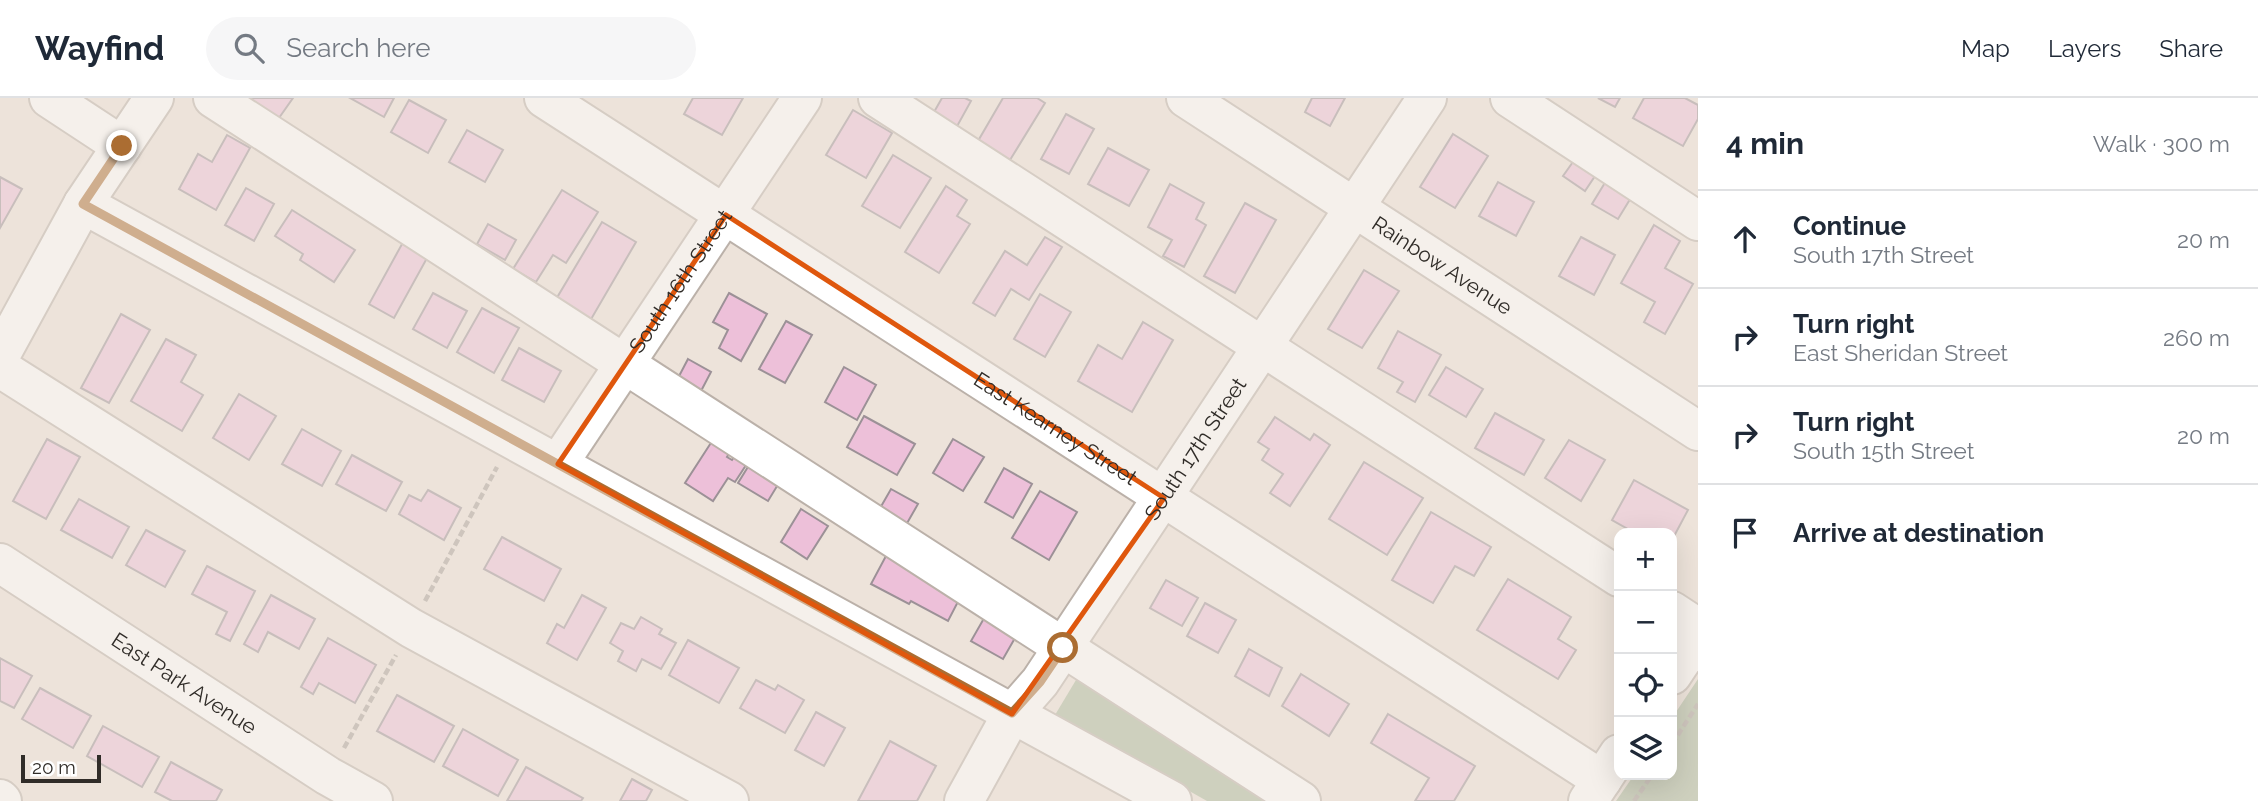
<!DOCTYPE html>
<meta charset="utf-8">
<style>
body{margin:0;font-family:Raleway,sans-serif;background:#f6f6f7;color:#1f2937}
.controls{position:absolute;right:21px;bottom:21px;display:grid;overflow:hidden;border-radius:14px;box-shadow:0 7px 28px #0002}
.controls button{width:63px;height:63px;display:grid;place-items:center;padding:0;border:0;border-bottom:2px solid #e0e1e3;background:#fff;color:#1f2937;font:35px sans-serif}
.scale{position:absolute;left:21px;bottom:18px;width:80px;box-sizing:border-box;padding-left:7px;border:4px solid #302c28;border-top:0;font-size:19px;line-height:24px;white-space:nowrap;color:#302c28;-webkit-text-stroke:5px #fff;paint-order:stroke}
.stop{position:absolute;width:21px;height:21px;margin:-16px;border:5px solid #ab6d32;border-radius:50%;background:#fff}
.stop.end{background:#ab6d32;border-color:#fff;box-shadow:0 2px 7px #0008}
.list{margin:0;padding:0;list-style:none}
h2{display:flex;justify-content:space-between;align-items:center;height:91px;margin:0;padding:0 28px;font-size:30px}
h2 small{font-size:23px;font-weight:400;color:#747a83}
.list li{display:grid;grid-template-columns:46px 1fr auto;gap:21px;align-items:center;box-sizing:border-box;height:98px;padding:0 28px;border-top:2px solid #e0e1e3}
.list b{display:block;font-size:26px;white-space:nowrap}
.list p{margin:0;font-size:23px;white-space:nowrap;color:#747a83}
.list em{font-size:23px;font-style:normal;color:#747a83}
.icon{flex:none;width:38px;height:38px;fill:none;stroke:currentColor;stroke-width:2;stroke-linecap:round;stroke-linejoin:round}
.map{position:relative;flex:none;width:1698px;height:703px;overflow:hidden}
header{display:flex;align-items:center;gap:42px;box-sizing:border-box;height:98px;padding:0 35px;background:#fff;border-bottom:2px solid #e0e1e3}
header strong{font-size:33px}
nav{display:flex;gap:38px;margin-inline-start:auto;font-size:24px}
.search{width:490px;height:63px;background:#f6f6f7;display:flex;align-items:center;gap:18px;box-sizing:border-box;padding:0 24px;border-radius:38px;color:#747a83;font-size:26px}
main{display:flex}
aside{flex:1;background:#fff}
.map>svg:first-child{display:block}
.green{fill:#a9b89b}
.building{fill:#edc0d9;stroke:#9c9197;stroke-width:2}
.lines{fill:none;stroke-linecap:round;stroke-linejoin:round}
.minor-casing{stroke:#bbb1a9;stroke-width:42}
.major-casing{stroke:#bbb1a9;stroke-width:42}
.path{stroke:#a8a099;stroke-width:4.5;stroke-dasharray:7 3.5;stroke-linecap:butt}
.minor{stroke:#fff;stroke-width:38}
.major{stroke:#fff;stroke-width:38}
.route{stroke:#ab6d32;stroke-width:9}
.marked{fill:none;stroke:#df570d;stroke-width:5;stroke-linejoin:round}
.labels{text-anchor:middle;dominant-baseline:central;stroke-width:5;stroke-linejoin:round;paint-order:stroke}
.street-label{font-size:21px;fill:#302c28;stroke:#fff}
</style>
<header>
<strong>Wayfind</strong>
<div class="search"><svg class="icon" aria-label="search" viewBox="0 0 24 24"><circle cx="10" cy="10" r="6"/><path d="M15 15l6 6"/></svg>Search here</div>
<nav><a>Map</a><a>Layers</a><a>Share</a></nav>
</header>
<main>
<div class="map">
<svg width="1698" height="703" viewBox="0 0 1698 703">
<rect width="100%" height="100%" fill="#ede3da"/>
<g class="green">
<path d="M1082,572L1281,703H1207L1055,617Z"/>
<path d="M1698,581V703H1616L1634,677H1672V620Z"/>
</g>
<g class="building">
<path d="M249,0H293L279,20Z"/>
<path d="M350,0H394L384,19Z"/>
<path d="M693,0H743L722,37L684,16Z"/>
<path d="M942,0H965L971,3L950,41L926,28Z"/>
<path d="M1003,0H1037L1045,5L1010,62L978,43Z"/>
<path d="M1312,0H1345L1330,28L1305,14Z"/>
<path d="M1598,0H1620L1615,9Z"/>
<path d="M1644,0H1685L1698,7V21L1683,48L1633,20Z"/>
<path d="M409,2L446,22L428,55L391,34Z"/>
<path d="M853,12L892,35L866,80L826,57Z"/>
<path d="M1066,16L1094,31L1069,76L1041,61Z"/>
<path d="M467,32L503,52L485,84L449,64Z"/>
<path d="M1453,36L1488,58L1455,110L1420,89Z"/>
<path d="M227,37L250,50L216,112L179,91L198,56L212,64Z"/>
<path d="M1108,50L1149,72L1129,108L1088,86Z"/>
<path d="M893,57L931,80L900,130L862,108Z"/>
<path d="M1575,61L1597,75L1585,93L1563,78Z"/>
<path d="M0,79L22,91L0,130Z"/>
<path d="M1606,83L1632,98L1618,121L1592,106Z"/>
<path d="M1498,84L1534,104L1516,138L1479,118Z"/>
<path d="M1170,86L1204,105L1196,121L1206,127L1184,169L1163,158L1172,142L1148,129Z"/>
<path d="M946,88L967,102L957,118L970,126L939,175L905,154Z"/>
<path d="M246,90L274,106L254,143L225,127Z"/>
<path d="M562,92L598,114L566,165L553,157L536,184L513,171Z"/>
<path d="M1245,105L1276,122L1235,195L1204,178Z"/>
<path d="M292,112L355,152L334,184L300,162L303,156L275,138Z"/>
<path d="M602,124L636,144L590,223L555,203Z"/>
<path d="M488,126L516,142L505,162L477,146Z"/>
<path d="M1654,127L1680,143L1665,170L1693,186L1665,236L1644,224L1655,204L1621,185Z"/>
<path d="M407,137L432,151L394,220L369,206Z"/>
<path d="M1045,139L1062,149L1029,202L1011,191L995,218L973,205L1005,153L1027,167Z"/>
<path d="M1581,139L1615,157L1594,197L1559,178Z"/>
<path d="M1364,172L1399,193L1362,250L1328,231Z"/>
<path d="M433,195L467,213L447,250L413,231Z"/>
<path d="M729,195L767,216L741,263L719,250L728,232L713,224Z"/>
<path d="M1040,196L1071,214L1045,259L1014,241Z"/>
<path d="M482,210L519,230L494,275L457,254Z"/>
<path d="M121,216L150,232L109,305L81,290Z"/>
<path d="M786,223L812,237L785,285L759,271Z"/>
<path d="M1143,224L1173,242L1132,314L1078,283L1098,247L1122,261Z"/>
<path d="M1398,233L1441,257L1415,304L1397,294L1403,284L1378,270Z"/>
<path d="M166,241L196,257L181,284L203,297L182,333L131,303Z"/>
<path d="M519,250L561,273L544,304L502,282Z"/>
<path d="M688,261L711,274L701,293L678,280Z"/>
<path d="M844,269L876,287L857,322L825,304Z"/>
<path d="M1446,269L1483,291L1466,319L1429,297Z"/>
<path d="M239,296L276,318L249,362L213,340Z"/>
<path d="M1495,315L1544,342L1524,377L1475,350Z"/>
<path d="M864,318L915,346L897,377L847,349Z"/>
<path d="M1275,319L1310,342L1314,336L1330,347L1290,408L1270,395L1283,376L1262,362L1269,351L1258,344Z"/>
<path d="M302,331L341,353L322,388L282,366Z"/>
<path d="M716,337L734,348L727,359L732,362L738,353L750,361L735,384L728,380L713,403L685,385Z"/>
<path d="M47,341L80,359L46,421L13,403Z"/>
<path d="M953,341L984,359L963,393L933,375Z"/>
<path d="M1569,342L1605,362L1581,403L1545,380Z"/>
<path d="M352,357L402,384L386,413L336,386Z"/>
<path d="M751,364L782,380L768,403L738,385Z"/>
<path d="M1364,364L1423,400L1387,457L1329,421Z"/>
<path d="M1004,370L1032,386L1013,420L985,404Z"/>
<path d="M1634,382L1688,412L1672,442V435H1635L1612,422Z"/>
<path d="M891,391L918,406L906,427L879,412Z"/>
<path d="M428,392L461,410L444,442L399,416L409,397L421,403Z"/>
<path d="M1040,393L1077,414L1049,462L1012,440Z"/>
<path d="M79,401L129,429L112,460L61,432Z"/>
<path d="M801,411L828,428L807,461L781,444Z"/>
<path d="M1431,414L1491,449L1474,478L1455,468L1433,505L1392,482Z"/>
<path d="M146,432L185,453L165,489L126,467Z"/>
<path d="M502,439L561,471L544,503L484,471Z"/>
<path d="M887,456L963,494L948,523L911,503L909,506L871,486Z"/>
<path d="M207,468L255,493L230,543L216,536L227,514L192,496Z"/>
<path d="M1508,481L1571,519L1558,541L1576,552L1558,581L1477,532Z"/>
<path d="M1166,482L1198,500L1182,528L1150,510Z"/>
<path d="M271,497L315,521L299,551L268,534L258,554L244,546Z"/>
<path d="M582,497L606,510L577,562L547,545L557,526L564,530Z"/>
<path d="M1205,505L1236,522L1218,555L1187,538Z"/>
<path d="M987,515L1019,533L1003,561L971,543Z"/>
<path d="M641,519L662,531L659,536L676,545L661,571L642,561L636,573L618,563L623,553L610,545L621,525L634,531Z"/>
<path d="M328,540L376,567L355,605L319,585L313,596L301,589Z"/>
<path d="M688,542L739,570L719,605L669,577Z"/>
<path d="M1249,551L1282,570L1269,598L1235,578Z"/>
<path d="M0,560L32,578L14,610L0,603Z"/>
<path d="M1301,576L1349,606L1329,638L1282,608Z"/>
<path d="M756,582L775,592L778,587L804,602L785,635L740,610Z"/>
<path d="M40,590L91,618L73,650L22,621Z"/>
<path d="M397,597L454,628L434,664L377,633Z"/>
<path d="M816,614L845,630L824,668L795,652Z"/>
<path d="M1388,616L1475,668L1454,703H1415L1429,680L1371,645Z"/>
<path d="M103,628L159,659L142,689L87,658Z"/>
<path d="M463,631L518,662L498,698L443,668Z"/>
<path d="M890,643L936,668L917,703H858Z"/>
<path d="M171,664L222,692L216,703H172L155,694Z"/>
<path d="M526,669L583,700L581,703H507Z"/>
<path d="M632,681L652,692L646,703H620Z"/>
</g>
<g class="lines">
<g class="minor-casing">
<g id="minor">
<path d="M49,0L122,48"/>
<path d="M213,0L1301,703"/>
<path id="s1" d="M544,0L1602,682"/>
<path d="M878,0L1619,479"/>
<path id="s2" d="M1186,0L1698,333"/>
<path d="M1510,0L1698,123"/>
<path d="M83,106L1172,703"/>
<path d="M0,270L411,530L729,703"/>
<path id="s3" d="M558,366L802,0"/>
<path id="s4" d="M0,465L328,678L373,703"/>
<path d="M1672,513L1698,530"/>
<path d="M1672,577L1698,538"/>
<path d="M0,701L2,703"/>
<path id="s5" d="M964,703L1012,616L1040,584L1427,0"/>
<path d="M1588,703L1619,656"/>
</g>
</g>
<g class="major-casing">
<path id="major" d="M0,258L83,106L154,0"/>
</g>
<g class="path">
<path d="M425,503L497,369"/>
<path d="M1672,646L1698,606"/>
<path d="M344,650L396,557"/>
<path d="M1634,703L1652,677"/>
</g>
<use href="#minor" class="minor"/>
<use href="#major" class="major"/>
</g>
<g class="lines">
<path class="route" d="M122,48L83,106L1012,615L1040,584L1063,550"/>
</g>
<path d="M0 0H1698V703H0ZM726,117L1164,400L1012,616L558,366Z" fill="#ede3da" fill-opacity=".55" fill-rule="evenodd"/>
<path class="marked" d="M726,117L1164,400L1012,616L558,366Z"/>
<g class="labels">
<g class="street-label">
<text stroke="none"><textPath href="#s2" startOffset="306">Rainbow Avenue</textPath></text>
<text stroke="none"><textPath href="#s3" startOffset="220">South 16th Street</textPath></text>
<text stroke="none"><textPath href="#s1" startOffset="609">East Kearney Street</textPath></text>
<text stroke="none"><textPath href="#s5" startOffset="422">South 17th Street</textPath></text>
<text stroke="none"><textPath href="#s4" startOffset="220">East Park Avenue</textPath></text>
</g>
</g>
</svg>
<div class="controls">
<button>+</button>
<button>−</button>
<button><svg class="icon" aria-label="locate" viewBox="0 0 24 24"><circle cx="12" cy="12" r="6"/><path d="M12 2v4M12 18v4M2 12h4M18 12h4"/></svg></button>
<button><svg class="icon" aria-label="layers" viewBox="0 0 24 24"><path d="M12 4l9 5-9 5-9-5zM3 14l9 5 9-5"/></svg></button>
</div>
<div class="scale">20 m</div>
<div class="stop" style="left:1063px;top:550px"></div>
<div class="stop end" style="left:122px;top:48px"></div>
</div>
<aside>
<h2>4 min<small>Walk · 300 m</small></h2>
<ul class="list">
<li><svg class="icon" aria-label="ahead" viewBox="0 0 24 24"><path d="M12 20V5M6 11l6-6 6 6"/></svg><div><b>Continue</b><p>South 17th Street</p></div><em>20 m</em></li>
<li><svg class="icon" aria-label="right" viewBox="0 0 24 24"><path d="M7 20v-9h11M14 6l5 5-5 5"/></svg><div><b>Turn right</b><p>East Sheridan Street</p></div><em>260 m</em></li>
<li><svg class="icon" aria-label="right" viewBox="0 0 24 24"><path d="M7 20v-9h11M14 6l5 5-5 5"/></svg><div><b>Turn right</b><p>South 15th Street</p></div><em>20 m</em></li>
<li><svg class="icon" aria-label="arrive" viewBox="0 0 24 24"><path d="M6 21V4h12l-3 4 3 4H6"/></svg><div><b>Arrive at destination</b></div></li>
</ul>
</aside>
</main>
